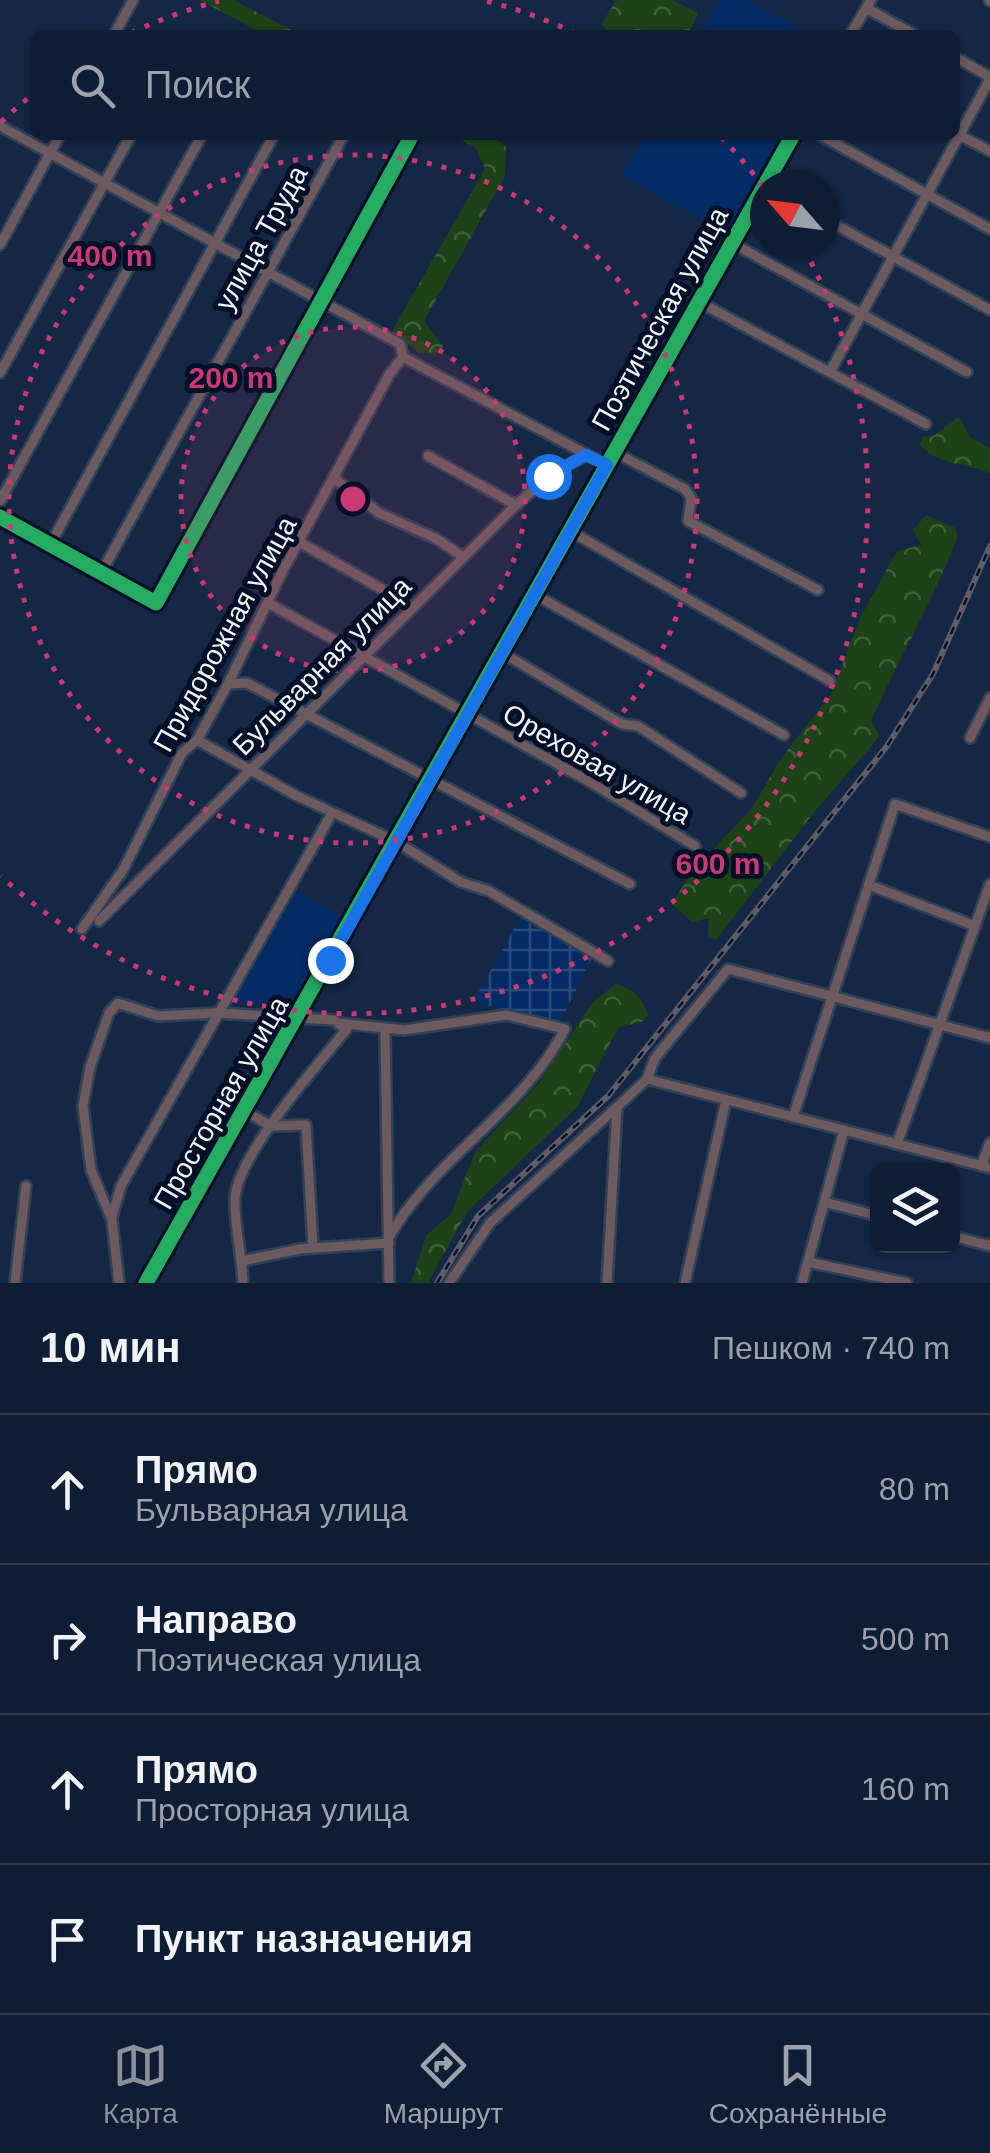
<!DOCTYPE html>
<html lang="ru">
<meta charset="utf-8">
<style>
body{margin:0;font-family:Helvetica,sans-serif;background:#1d2a40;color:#f1f3f6}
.controls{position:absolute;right:30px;bottom:30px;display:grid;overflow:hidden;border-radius:15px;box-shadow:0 2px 8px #0004}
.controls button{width:90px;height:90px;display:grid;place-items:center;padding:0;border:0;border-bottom:2px solid #2f3b4f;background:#0f1d34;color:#f1f3f6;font:50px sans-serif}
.compass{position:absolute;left:750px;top:170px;width:90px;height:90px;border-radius:50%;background:#0f1d34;box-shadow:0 2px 8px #0004;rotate:298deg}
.stop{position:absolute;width:30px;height:30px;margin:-22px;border:8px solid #1a73e8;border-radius:50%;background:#fff}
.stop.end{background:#1a73e8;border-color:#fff;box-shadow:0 2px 10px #0008}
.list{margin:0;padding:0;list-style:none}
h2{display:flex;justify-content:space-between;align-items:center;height:130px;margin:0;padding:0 40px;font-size:42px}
h2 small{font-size:32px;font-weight:400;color:#9ba2ac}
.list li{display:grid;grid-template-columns:65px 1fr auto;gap:30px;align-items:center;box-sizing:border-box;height:150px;padding:0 40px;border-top:2px solid #2f3b4f}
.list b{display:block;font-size:38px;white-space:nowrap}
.list p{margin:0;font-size:32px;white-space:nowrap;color:#9ba2ac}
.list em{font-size:32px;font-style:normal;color:#9ba2ac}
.icon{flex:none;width:55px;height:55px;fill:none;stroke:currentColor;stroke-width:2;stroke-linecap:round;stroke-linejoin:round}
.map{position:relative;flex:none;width:990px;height:1283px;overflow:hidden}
.search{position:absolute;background:#0f1d34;box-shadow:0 2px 8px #0004;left:30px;right:30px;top:30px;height:110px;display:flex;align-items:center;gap:25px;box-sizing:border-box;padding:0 35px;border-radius:15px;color:#9ba2ac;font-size:38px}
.sheet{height:730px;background:#0f1d34}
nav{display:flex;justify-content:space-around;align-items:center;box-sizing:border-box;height:140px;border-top:2px solid #2f3b4f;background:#0f1d34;font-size:28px;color:#9ba2ac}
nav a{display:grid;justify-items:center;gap:5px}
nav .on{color:#8c9099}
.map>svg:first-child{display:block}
.built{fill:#042b64}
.industrial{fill:url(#industrial-grid)}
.forest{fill:url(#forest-crowns)}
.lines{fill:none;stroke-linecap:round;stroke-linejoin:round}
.minor-casing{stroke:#334157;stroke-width:14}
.minor{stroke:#6c5a5f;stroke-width:9}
.rail-casing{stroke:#605d69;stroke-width:6}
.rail{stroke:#030f27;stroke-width:2.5;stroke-dasharray:8;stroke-linecap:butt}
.cycleway-casing{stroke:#030f27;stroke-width:21}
.cycleway{stroke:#26ab63;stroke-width:15}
.route{stroke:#1a73e8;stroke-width:12}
.ring{fill:none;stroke:#c93973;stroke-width:5;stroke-dasharray:5 10}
.labels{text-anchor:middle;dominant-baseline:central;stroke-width:10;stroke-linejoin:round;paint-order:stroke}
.street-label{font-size:28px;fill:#f0f5fc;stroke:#030f27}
.centre{fill:#c93973;stroke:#030f27;stroke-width:5}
.ring-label{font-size:30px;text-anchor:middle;font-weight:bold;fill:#c93973;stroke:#030f27;stroke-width:10;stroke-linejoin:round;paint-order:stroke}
</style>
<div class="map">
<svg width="990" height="1283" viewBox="0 0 990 1283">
<defs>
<pattern id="industrial-grid" width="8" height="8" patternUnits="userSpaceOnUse" patternTransform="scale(2.5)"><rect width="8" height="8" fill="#042b64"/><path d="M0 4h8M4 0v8" fill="none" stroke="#294a7b"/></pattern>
<pattern id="forest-crowns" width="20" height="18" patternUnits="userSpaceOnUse" patternTransform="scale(2.5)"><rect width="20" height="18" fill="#1e4218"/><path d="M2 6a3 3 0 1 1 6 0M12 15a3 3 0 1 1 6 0" fill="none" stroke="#3f5e3a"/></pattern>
</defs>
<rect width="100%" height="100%" fill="#142745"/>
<g class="built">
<path d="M719,0H747L810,35H700Z"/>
<path d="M645,135H786L730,236L622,176Z"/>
<path d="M291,888L346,918L298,1005L236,1004L227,1000Z"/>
</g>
<path class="industrial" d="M520,918L592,958L559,1024L473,1002Z"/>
<g class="forest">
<path d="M199,0H233L301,35H266Z"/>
<path d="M616,0H672L698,13L688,35H609L602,24Z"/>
<path d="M452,135H491L506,147L505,176L424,321L443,346L439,354L419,353L392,331L485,169L476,148Z"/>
<path d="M959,417L970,437L990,448V473C967,463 937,465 920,445L922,437L933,436Z"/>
<path d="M926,515L955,528L958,536C934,599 899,658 871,721L879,735L875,742L815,811L716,940L708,936L709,918L692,922L672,904L690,874L752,808L782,757L831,694L860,618L897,551L921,545L913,530Z"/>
<path d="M616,984C631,987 644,1000 648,1014L644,1021L618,1028L577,1107L467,1212L428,1283H411L426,1236L451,1214L475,1152L539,1083L593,1002Z"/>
</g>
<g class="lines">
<g class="minor-casing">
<g id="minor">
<path d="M989,0L990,1"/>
<path d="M866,8L915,35"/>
<path d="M114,35L133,0"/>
<path d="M850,35L871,0"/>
<path d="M955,57L990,77"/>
<path d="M0,126L400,344L403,357"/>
<path d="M957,134L990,151"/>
<path d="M820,135L990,229"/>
<path d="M825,219L990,310"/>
<path d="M732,243L967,372"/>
<path d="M0,245L60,135"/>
<path d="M699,302L926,424"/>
<path d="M403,357L607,465"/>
<path d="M830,372L990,79"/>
<path d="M0,373L131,135"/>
<path d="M614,452L685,489L691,498L688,521L818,590"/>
<path d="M428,456L516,505"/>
<path d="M334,478L379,513L437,539L463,557"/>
<path d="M0,501L202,135"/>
<path d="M0,517L156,603L412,135"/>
<path d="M570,531L830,681"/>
<path d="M301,543L394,596L409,610"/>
<path d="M50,545L274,135"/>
<path d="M101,573L344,135"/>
<path d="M534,594L784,735"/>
<path d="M268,603L590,782L695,846"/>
<path d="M501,652L622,724L638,726L741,793"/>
<path d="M228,684L247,683L630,884"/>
<path d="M970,738L990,698"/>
<path d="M197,740L297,796L395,841L461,882L489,891L608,961"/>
<path d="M869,885L975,926"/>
<path d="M99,921L516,505L549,476L586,455"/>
<path d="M82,929L123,870L182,753L197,740L228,684L282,572L389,375L403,357"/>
<path d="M338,1023L404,1030L506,1015L565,1029C523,1111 434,1158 389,1237"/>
<path d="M385,1030L389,1283"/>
<path d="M647,1079L990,1168"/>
<path d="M245,1111L271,1126L306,1125L313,1247"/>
<path d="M793,1117L895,804L990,837"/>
<path d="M897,1144L990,884"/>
<path d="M981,1166L990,1143"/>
<path d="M824,1202L878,1216"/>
<path d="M112,1217L121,1186L332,813"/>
<path d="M952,1236L990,1246"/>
<path d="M242,1261L300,1249L389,1243"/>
<path d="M808,1262L907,1283"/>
<path d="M15,1283L26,1186"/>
<path d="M119,1283L112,1220L91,1170L83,1106L90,1067L109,1013L118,1003L158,1016L217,1013L334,1020L346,1030C317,1066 238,1154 235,1198C234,1225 242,1255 243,1283"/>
<path d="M146,1283L793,135"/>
<path d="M449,1283L490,1223L617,1107"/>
<path d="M607,1283L617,1107L647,1079L655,1058L728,969L990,1038"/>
<path d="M685,1283L726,1100"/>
<path d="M802,1283L844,1130"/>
</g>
</g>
<use href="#minor" class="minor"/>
<g class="rail-casing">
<path id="rail" d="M437,1283L478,1216L608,1096L887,746L933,674L990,546"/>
</g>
<use href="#rail" class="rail"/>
<g class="cycleway-casing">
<g id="cycleway">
<path d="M0,517L156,603L412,135"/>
<path d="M146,1283L793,135"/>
</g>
</g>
<use href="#cycleway" class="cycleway"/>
</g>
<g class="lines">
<path class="route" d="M330,960L607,465L586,455L548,476"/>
</g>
<circle cx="353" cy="499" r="172" fill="#c93973" fill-opacity=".12"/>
<g class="ring">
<circle cx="353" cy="499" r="172"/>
<circle cx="353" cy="499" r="344"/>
<path d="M1 122A516 516 0 0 1 32 95M131 33A516 516 0 0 1 219 1M487 1A516 516 0 0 1 575 33M721 137A516 516 0 0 1 762 185M804 249A516 516 0 0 1 1 876"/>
</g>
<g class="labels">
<g class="street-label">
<text transform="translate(261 238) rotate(-61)">улица Труда</text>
<text transform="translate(660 319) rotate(-61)">Поэтическая улица</text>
<text transform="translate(225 634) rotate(-61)">Придорожная улица</text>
<text transform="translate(322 666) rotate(-45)">Бульварная улица</text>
<text transform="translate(597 764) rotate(30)">Ореховая улица</text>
<text transform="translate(221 1103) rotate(-60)">Просторная улица</text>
</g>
</g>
<circle cx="353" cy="499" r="15" class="centre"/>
<g class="ring-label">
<text x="110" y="266">400 m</text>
<text x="231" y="388">200 m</text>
<text x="718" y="874">600 m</text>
</g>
</svg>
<div class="controls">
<button><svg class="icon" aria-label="layers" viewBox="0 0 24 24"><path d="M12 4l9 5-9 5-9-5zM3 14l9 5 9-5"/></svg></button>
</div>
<svg class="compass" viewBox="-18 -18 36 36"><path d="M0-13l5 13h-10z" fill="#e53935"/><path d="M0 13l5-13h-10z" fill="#9ba2ac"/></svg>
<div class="stop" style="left:548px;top:476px"></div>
<div class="stop end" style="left:330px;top:960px"></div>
<div class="search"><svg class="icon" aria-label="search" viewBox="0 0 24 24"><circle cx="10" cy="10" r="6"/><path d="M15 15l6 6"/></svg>Поиск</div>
</div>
<section class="sheet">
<h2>10 мин<small>Пешком · 740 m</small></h2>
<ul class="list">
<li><svg class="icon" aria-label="ahead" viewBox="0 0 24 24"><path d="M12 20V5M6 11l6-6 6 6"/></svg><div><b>Прямо</b><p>Бульварная улица</p></div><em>80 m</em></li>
<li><svg class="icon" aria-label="right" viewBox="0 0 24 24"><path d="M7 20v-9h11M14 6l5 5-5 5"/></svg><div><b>Направо</b><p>Поэтическая улица</p></div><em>500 m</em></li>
<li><svg class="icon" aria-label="ahead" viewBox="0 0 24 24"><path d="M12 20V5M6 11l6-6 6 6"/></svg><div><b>Прямо</b><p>Просторная улица</p></div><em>160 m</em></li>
<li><svg class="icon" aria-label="arrive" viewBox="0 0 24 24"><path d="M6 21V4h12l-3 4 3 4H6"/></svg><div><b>Пункт назначения</b></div></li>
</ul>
</section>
<nav>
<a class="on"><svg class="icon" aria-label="map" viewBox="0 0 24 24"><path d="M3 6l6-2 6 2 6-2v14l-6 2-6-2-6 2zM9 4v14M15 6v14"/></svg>Карта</a>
<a><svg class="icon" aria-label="directions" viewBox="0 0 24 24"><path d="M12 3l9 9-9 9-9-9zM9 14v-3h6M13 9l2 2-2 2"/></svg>Маршрут</a>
<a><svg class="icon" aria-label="saved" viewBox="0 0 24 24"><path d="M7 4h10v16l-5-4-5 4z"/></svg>Сохранённые</a>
</nav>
